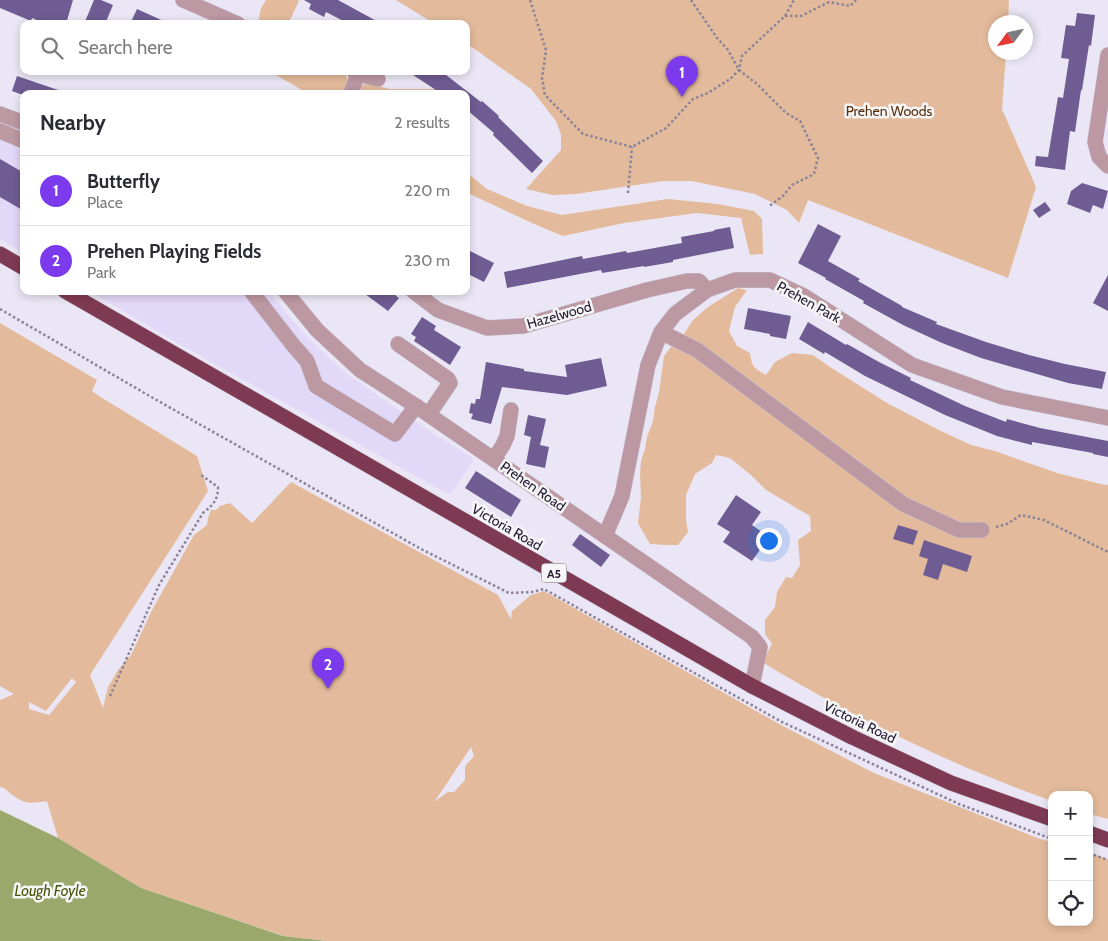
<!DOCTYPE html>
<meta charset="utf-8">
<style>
body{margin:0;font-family:Cabin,sans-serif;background:#f2f2f3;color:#2b2b33}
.controls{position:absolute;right:15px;bottom:15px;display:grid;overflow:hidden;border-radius:10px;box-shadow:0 2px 8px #0003}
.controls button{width:45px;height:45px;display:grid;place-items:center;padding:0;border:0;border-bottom:1px solid #e1e1e2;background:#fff;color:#2b2b33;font:25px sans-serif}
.compass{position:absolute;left:988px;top:15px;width:45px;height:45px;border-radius:50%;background:#fff;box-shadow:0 2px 8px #0003;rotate:237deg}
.you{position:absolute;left:768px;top:540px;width:18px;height:18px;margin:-12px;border:4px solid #fff;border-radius:50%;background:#1a73e8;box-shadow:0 0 0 8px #1a73e833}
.badge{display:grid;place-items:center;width:32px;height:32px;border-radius:50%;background:#7c3aed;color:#fff;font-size:16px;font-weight:700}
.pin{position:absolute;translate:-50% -41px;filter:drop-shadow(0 1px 2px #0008)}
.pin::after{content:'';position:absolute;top:26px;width:18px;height:15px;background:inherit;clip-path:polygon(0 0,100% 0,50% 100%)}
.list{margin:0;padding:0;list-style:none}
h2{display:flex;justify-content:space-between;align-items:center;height:65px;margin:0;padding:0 20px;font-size:21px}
h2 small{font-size:16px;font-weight:400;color:#7c7c81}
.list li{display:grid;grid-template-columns:32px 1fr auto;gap:15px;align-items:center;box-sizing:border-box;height:70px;padding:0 20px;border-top:1px solid #e1e1e2}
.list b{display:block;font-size:19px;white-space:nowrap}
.list p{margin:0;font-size:16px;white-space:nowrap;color:#7c7c81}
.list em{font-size:16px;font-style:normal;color:#7c7c81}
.icon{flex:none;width:28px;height:28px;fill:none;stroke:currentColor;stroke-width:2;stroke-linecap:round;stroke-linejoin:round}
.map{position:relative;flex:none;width:1108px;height:941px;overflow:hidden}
.search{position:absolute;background:#fff;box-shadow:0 2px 8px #0003;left:20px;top:20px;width:450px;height:55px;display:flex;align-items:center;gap:12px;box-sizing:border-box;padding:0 18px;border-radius:10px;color:#7c7c81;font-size:19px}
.panel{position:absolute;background:#fff;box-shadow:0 2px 8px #0003;left:20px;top:90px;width:450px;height:205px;border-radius:10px}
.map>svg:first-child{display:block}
.built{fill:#e2d8f7}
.green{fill:#e3bb9c;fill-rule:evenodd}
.water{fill:#9aa96b}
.building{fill:#6f5c92}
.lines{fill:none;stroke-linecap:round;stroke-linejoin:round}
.minor-casing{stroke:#c7c1d2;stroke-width:16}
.highway-casing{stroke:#c7c1d2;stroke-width:16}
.path{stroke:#8a8397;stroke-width:2.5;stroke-dasharray:2.5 2.5;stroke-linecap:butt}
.minor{stroke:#bc98a2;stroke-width:15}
.highway{stroke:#7f3a53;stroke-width:15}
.labels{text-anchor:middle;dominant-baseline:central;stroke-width:5;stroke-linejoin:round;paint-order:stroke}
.shield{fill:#f6f6f6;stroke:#625c6e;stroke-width:1}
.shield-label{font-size:12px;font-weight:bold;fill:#231a34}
.park-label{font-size:14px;fill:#553110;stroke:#f6f6f6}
.street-label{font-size:14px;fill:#231a34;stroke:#f6f6f6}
.water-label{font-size:15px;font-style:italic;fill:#47530b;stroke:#f6f6f6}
</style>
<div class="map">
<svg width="1108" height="941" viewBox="0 0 1108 941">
<rect width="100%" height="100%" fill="#ebe6f5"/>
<g class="built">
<path d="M0,124L24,134V253L0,239Z"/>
<path d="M89,291H268L304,334L344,372L420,425L474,459L450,495L181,345Z"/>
</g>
<g class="green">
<path d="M266,0H297L299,1L288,24H258L261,8Z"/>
<path d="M396,0H1009L1008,22H996V52L1006,53L1002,109L1036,187L1008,278L808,200L799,223L787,210L755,194L691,181H663L576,194L552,195L526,189L561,150V135L556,121L531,89L466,43V24H435Z"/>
<path d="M269,71H336L346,75L348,83L346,94H309Z"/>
<path d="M368,83L389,89H439L436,94H357L363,85Z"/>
<path d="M466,172L487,189L527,206L562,215L668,199L718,204L754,211L762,219L763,254L750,255L741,218L697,213L624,223L563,236L534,224L472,195L466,192Z"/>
<path d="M738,288L747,290L735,307L729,331L737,346L750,353C752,367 754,368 766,375L775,362L792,353L813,355L830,367L887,403L939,430L971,445L995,451L1057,473L1101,484L1108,485V819L1089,814V795H1052V801C951,765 854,718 762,662L772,644L765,634V620L775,607L777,592L786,577L792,578L800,565L798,540L811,531L810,516L766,490L751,475L730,458L716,455L712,463L695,474L686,495V520L688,532L678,545H665L650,544L638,523L641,497L640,474L641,461L645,449L647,437L653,421L655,407L659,392L664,356L674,343L684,334L693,320L708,307Z"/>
<path d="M0,323L97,380L92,391L99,396L197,456L208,491L90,675L103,708L108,687L118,670L131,655L151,612L194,535L207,525L208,518L211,510H216L220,506L230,503L252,523L291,482L498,595L511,619L512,611L531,595L544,591L781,725L874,773L1040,839L1052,842V922H1089V853L1108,859V941H327L284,936L141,888L58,838L47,801C33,803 26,805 14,796C8,793 7,788 0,787V700L14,694L0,686ZM72,678L76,682L49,715L29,709V702L46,711ZM471,747L474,756L465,766V780L454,792H448L435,801Z"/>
</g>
<path class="water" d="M0,810L58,838L141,888L283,936L327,941H0Z"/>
<g class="building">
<path d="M0,0H73L66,24H46L32,18L31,21L0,8Z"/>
<path d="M94,0H101L113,5L105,24H84Z"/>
<path d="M304,0H338L382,24H349L326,12L324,17L309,9L311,4Z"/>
<path d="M137,9L170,24H130Z"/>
<path d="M1077,13L1095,15L1091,46L1089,45L1082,90H1081L1075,132L1070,131L1065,170L1035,166L1036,156L1048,157L1058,97L1063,98L1069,59L1061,58L1066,25L1075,26Z"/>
<path d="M407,71H448L446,75L481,102L482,101L499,116L498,117L543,161L532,173L493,135L494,133L466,109V94H442Z"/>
<path d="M17,76L64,92V94H20L12,91Z"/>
<path d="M0,159L24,173V211L0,197Z"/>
<path d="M1082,183L1108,191L1103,209L1093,205L1090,213L1067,204L1071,191Z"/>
<path d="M1045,202L1051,210L1039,218L1033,210Z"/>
<path d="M818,224L841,236L828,261L860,279L858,281L902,306V307L937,322L936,324L986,342L1029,355L1065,364L1106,372L1102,389L1068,383L981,358L942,343L903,325L863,303L864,301L825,279L826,278L798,263Z"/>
<path d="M730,227L734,248L673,260V262L644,267V266L602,273L601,270L507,288L504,272L582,256L583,259L626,251L627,253L682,243L681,237L714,231V230Z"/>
<path d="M466,249L494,263L484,282L466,273Z"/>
<path d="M1108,275V311L1093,303Z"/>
<path d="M361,291H390L399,298L388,311Z"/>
<path d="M748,308L791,316L786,339L770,336V334L744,329Z"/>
<path d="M422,317L436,326L434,330L461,347L450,365L414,341L416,337L411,334Z"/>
<path d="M808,322L846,345L847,344L879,362L911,378L910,380L965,406L1006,422L1007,419L1040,428L1108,441V457L1093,454V453L1032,442V445L997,436L945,415L865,376L825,352L824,354L799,339Z"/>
<path d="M601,358L607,386L567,395L502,387L491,424L471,419L473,414L469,413L471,403L475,404L476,399H480L486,362L524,369V371L567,377L565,365Z"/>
<path d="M528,415L546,419L540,445L549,447L545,468L526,464L531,437L524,435Z"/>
<path d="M476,471L521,500L511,517L465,488Z"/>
<path d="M736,495L761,512L752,525L769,537L752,561L723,542L730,532L717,524Z"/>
<path d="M898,525L918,531L913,545L893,539Z"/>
<path d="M580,534L610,555L601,567L572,545Z"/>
<path d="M924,540L972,556L967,572L943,564L938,580L923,575L928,559L919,556Z"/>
</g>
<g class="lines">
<g class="minor-casing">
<g id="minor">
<path d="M183,0L238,24"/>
<path d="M1108,55L1095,142L1099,157L1108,166"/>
<path d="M354,71L358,74L378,79"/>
<path d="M351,93L358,74"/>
<path d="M0,114L24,123"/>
<path d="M0,131L24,141"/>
<path d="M251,291L293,345L307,361L316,386L395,434L416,406"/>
<path d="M285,291L317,330L360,370L416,406L752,637L760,647L752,686"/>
<path d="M413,291L438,310L487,328L523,326L647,290L687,281H699L707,290"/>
<path d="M661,332L697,350L903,504L959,530H982"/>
<path d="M398,344L448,379L450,383L429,414"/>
<path d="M494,459L503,445L507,436L511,410"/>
<path d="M605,536L622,496L648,365L661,332L675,314L707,290L735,280H770L804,296L912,365L1002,397L1108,418"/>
</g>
</g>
<g class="highway-casing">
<g id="highway">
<path d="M0,254L24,268"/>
<path d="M65,291L752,686L852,737L951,783L1052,819"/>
<path d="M1089,833L1108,840"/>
</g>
</g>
<g class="path">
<path d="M530,0L546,50L542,78L545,95L583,134L632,147L666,128L693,99L708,93L730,79L739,70L742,56L785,16L794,0"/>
<path d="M691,0L717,38L728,50L739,70L757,84L786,113L800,121L818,158L814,174L792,185L783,196L768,207"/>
<path d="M785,16H801L829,2L850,6L856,0"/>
<path d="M628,193L632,147"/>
<path d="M0,309L153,398L421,549L509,593L532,592L544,589L782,722L959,804L1052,839"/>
<path d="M996,527L1007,524L1021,515L1044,520L1108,552"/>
<path d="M110,696L159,585L203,513C213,505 218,500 218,487L201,475"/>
<path d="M1089,853L1108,860"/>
</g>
<use href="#minor" class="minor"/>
<use href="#highway" class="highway"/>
</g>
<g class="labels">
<rect class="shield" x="541.5" y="563.5" width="25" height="19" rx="4"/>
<g class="shield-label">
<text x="554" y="573">A5</text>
</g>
<g class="park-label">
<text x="889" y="111">Prehen Woods</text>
</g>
<g class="street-label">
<text transform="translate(809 302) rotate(29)">Prehen Park</text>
<text transform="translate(559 315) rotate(-16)">Hazelwood</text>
<text transform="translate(533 486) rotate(35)">Prehen Road</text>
<text transform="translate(507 527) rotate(30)">Victoria Road</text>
<text transform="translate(860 722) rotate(26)">Victoria Road</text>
</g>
<g class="water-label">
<text x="50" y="891">Lough Foyle</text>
</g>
</g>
</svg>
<div class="controls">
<button>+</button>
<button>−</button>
<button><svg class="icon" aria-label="locate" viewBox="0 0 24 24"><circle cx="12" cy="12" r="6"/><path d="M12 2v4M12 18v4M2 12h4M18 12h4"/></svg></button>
</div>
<svg class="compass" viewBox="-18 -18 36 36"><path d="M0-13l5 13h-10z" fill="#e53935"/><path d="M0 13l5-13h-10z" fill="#7c7c81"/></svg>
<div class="you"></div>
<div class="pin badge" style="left:682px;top:97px">1</div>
<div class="pin badge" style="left:328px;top:689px">2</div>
<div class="search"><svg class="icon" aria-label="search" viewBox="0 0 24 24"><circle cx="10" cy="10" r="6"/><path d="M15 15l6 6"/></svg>Search here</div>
<section class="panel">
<h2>Nearby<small>2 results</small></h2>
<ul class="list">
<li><span class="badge">1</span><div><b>Butterfly</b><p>Place</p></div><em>220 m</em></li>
<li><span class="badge">2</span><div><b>Prehen Playing Fields</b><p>Park</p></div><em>230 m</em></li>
</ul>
</section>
</div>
